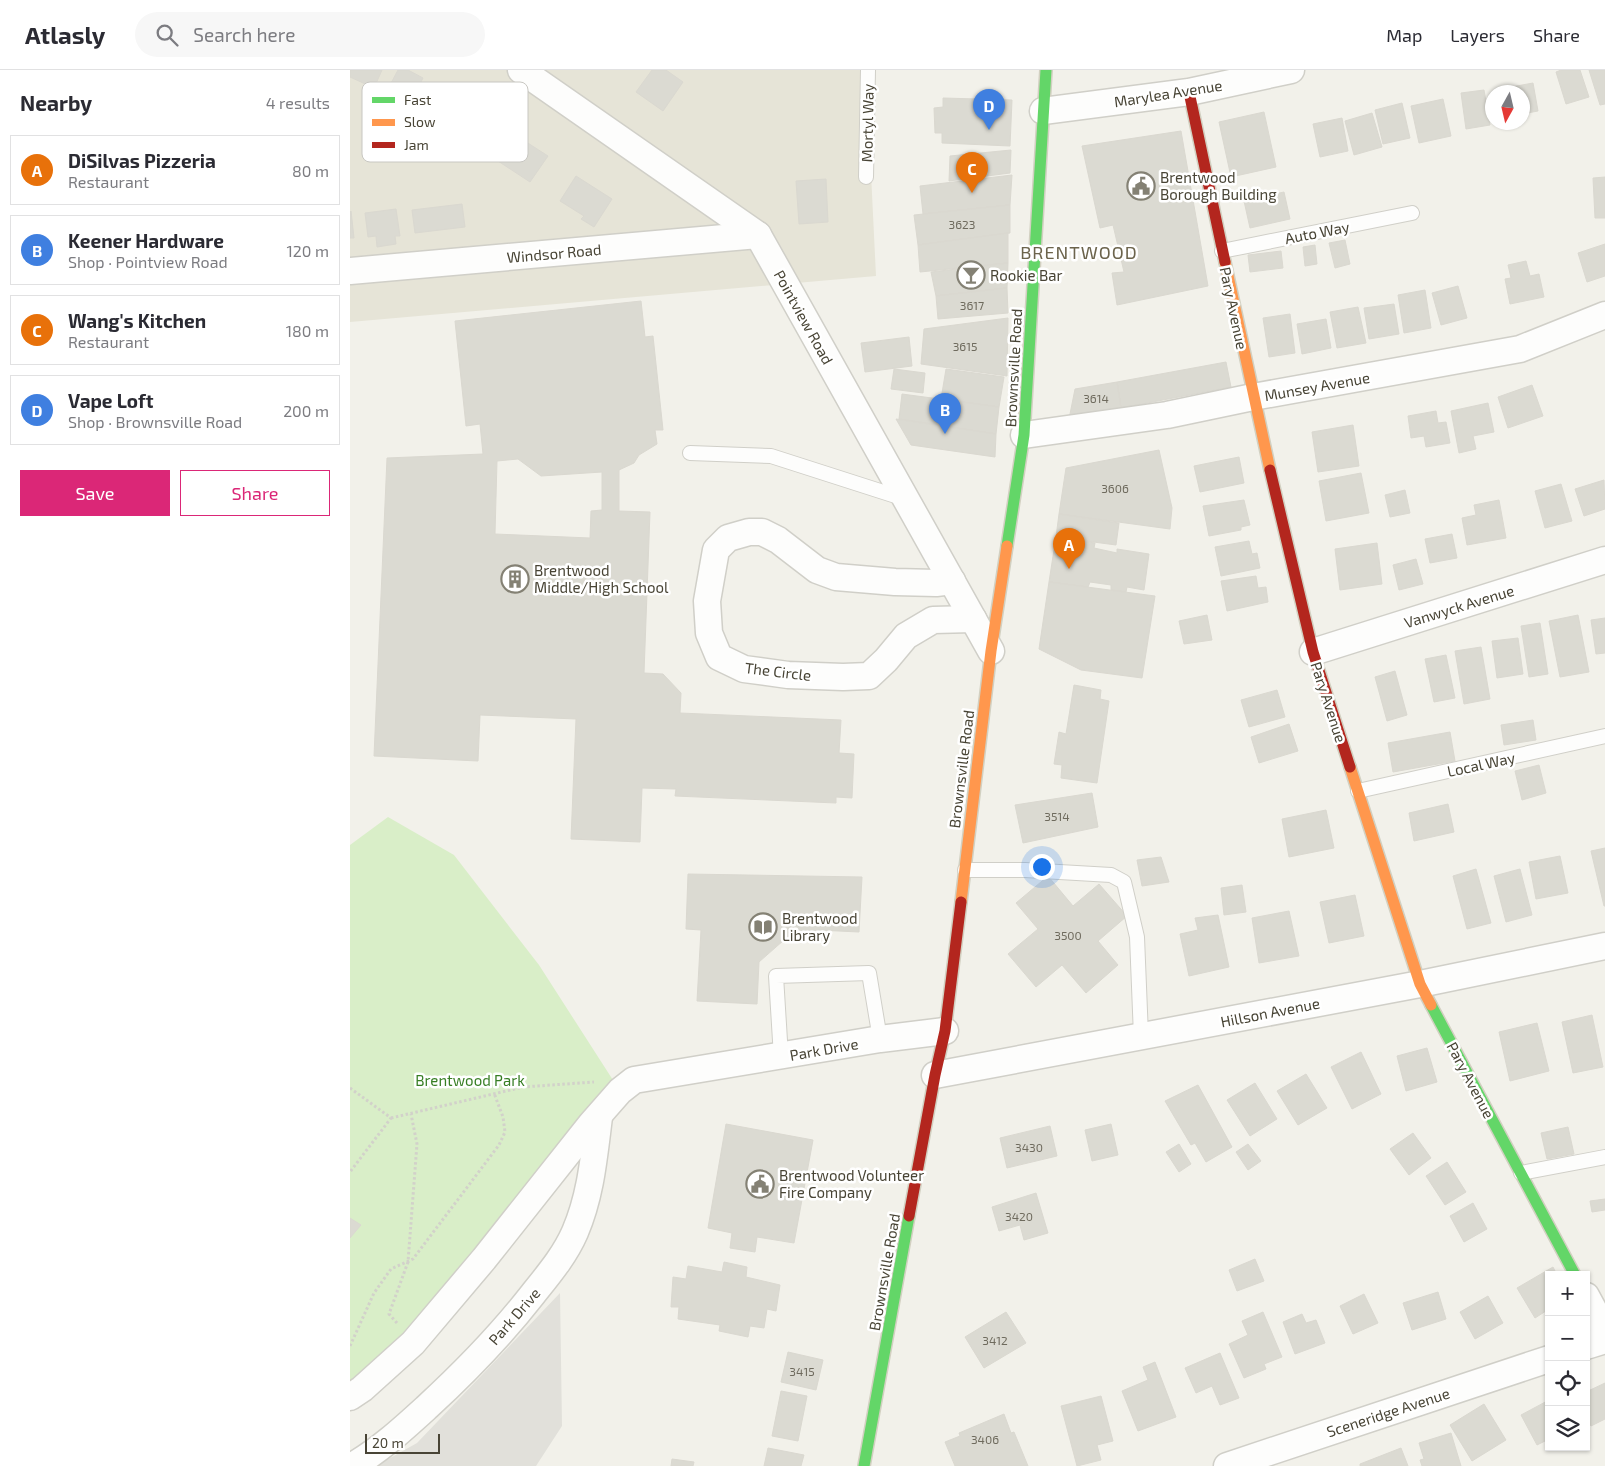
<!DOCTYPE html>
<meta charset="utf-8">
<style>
body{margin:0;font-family:"Exo 2",sans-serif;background:#f7f7f7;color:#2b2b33}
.controls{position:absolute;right:15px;bottom:15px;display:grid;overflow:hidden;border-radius:0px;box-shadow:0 1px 4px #0004}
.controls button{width:45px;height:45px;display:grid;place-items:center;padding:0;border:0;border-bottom:1px solid #e1e1e2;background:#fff;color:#2b2b33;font:25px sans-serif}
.compass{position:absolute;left:1135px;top:15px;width:45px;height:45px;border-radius:50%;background:#fff;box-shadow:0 1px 4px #0004;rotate:188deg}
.scale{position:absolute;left:15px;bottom:12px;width:75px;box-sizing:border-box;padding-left:5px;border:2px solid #484435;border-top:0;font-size:14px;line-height:18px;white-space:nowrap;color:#484435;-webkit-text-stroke:4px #fff;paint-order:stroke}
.you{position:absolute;left:691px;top:796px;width:18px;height:18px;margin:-12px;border:4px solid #fff;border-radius:50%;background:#1a73e8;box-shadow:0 0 0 8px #1a73e833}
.badge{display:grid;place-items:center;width:32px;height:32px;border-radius:50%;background:#db2777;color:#fff;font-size:16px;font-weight:700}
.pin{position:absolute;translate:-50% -41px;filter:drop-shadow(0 1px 2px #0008)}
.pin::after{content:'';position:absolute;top:26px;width:18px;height:15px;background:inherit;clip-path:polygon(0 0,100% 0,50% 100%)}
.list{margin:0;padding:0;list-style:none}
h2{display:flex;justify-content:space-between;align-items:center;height:65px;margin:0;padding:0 20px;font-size:21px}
h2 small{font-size:16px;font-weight:400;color:#7c7c81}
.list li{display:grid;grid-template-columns:32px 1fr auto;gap:15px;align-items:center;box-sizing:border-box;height:70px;margin:0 10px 10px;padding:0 10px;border:1px solid #e1e1e2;border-radius:0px}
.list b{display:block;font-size:19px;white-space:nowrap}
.list p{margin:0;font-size:16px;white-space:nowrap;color:#7c7c81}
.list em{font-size:16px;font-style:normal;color:#7c7c81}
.actions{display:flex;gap:10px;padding:15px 20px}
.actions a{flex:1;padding:11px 0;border:1px solid #db2777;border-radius:0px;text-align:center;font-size:18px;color:#db2777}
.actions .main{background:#db2777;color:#fff}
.icon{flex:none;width:28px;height:28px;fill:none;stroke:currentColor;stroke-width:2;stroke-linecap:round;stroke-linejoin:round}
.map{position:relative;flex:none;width:1255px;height:1396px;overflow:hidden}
header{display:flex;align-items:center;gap:30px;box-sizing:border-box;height:70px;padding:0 25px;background:#fff;border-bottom:1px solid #e1e1e2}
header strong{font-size:24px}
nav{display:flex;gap:28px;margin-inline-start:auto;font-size:18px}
.search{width:350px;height:45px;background:#f7f7f7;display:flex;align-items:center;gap:12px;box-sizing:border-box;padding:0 18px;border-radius:28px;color:#7c7c81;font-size:19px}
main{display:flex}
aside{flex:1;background:#fff}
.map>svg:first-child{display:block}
.residential{fill:#e6e4d7}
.green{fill:#d9eec8}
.parking{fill:#e1e0da}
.building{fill:#dbdad2;stroke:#dad8d0;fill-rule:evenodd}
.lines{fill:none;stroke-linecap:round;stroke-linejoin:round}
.lane-casing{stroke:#d0cfc8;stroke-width:16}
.street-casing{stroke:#d0cfc8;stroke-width:29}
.fast-casing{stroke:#d2d0c1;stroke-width:14}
.slow-casing{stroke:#d2d0c1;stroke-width:14}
.jam-casing{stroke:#d2d0c1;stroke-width:14}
.path{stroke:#d2d1ca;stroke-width:3;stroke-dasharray:2.5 2.5;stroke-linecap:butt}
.lane{stroke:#fdfdfc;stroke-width:14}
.street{stroke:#fdfdfc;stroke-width:26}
.fast{stroke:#63d668;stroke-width:11}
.slow{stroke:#ff974d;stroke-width:11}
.jam{stroke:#b3261e;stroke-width:11}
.labels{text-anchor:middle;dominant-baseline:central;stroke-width:5;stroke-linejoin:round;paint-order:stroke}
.number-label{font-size:12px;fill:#6e6a5d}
.street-label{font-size:15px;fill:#484435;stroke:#fff}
.poi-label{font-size:15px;fill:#484435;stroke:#fff;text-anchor:start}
.park-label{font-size:15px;fill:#377e24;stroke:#fff}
.quarter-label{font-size:18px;letter-spacing:1px;fill:#6c644c;stroke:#fff}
.key{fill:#fff;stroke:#c8c7c2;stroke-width:1}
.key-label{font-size:14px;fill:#484435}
</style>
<header>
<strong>Atlasly</strong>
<div class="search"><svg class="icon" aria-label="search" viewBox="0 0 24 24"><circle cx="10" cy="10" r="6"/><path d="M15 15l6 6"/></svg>Search here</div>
<nav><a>Map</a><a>Layers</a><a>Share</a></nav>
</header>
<main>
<aside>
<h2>Nearby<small>4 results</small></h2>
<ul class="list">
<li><span class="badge" style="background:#e8710a">A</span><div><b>DiSilvas Pizzeria</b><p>Restaurant</p></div><em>80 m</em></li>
<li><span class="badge" style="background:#3f7fe0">B</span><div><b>Keener Hardware</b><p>Shop · Pointview Road</p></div><em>120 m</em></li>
<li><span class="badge" style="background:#e8710a">C</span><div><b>Wang's Kitchen</b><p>Restaurant</p></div><em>180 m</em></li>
<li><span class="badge" style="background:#3f7fe0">D</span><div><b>Vape Loft</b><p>Shop · Brownsville Road</p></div><em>200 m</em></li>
</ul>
<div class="actions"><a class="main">Save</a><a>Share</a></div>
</aside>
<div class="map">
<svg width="1255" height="1396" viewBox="0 0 1255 1396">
<rect width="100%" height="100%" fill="#f2f1ea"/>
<path class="residential" d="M0,0H516L526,206L0,252Z"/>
<path class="green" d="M38,747L104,785L189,895L270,1021L12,1319L0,1324V775Z"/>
<path class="parking" d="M210,1223L212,1356L186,1396H26L67,1373Z"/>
<g class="building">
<path d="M0,0H32L24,18L0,7Z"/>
<path d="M48,0H58L73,8L69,16L79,21L65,49L31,32Z"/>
<path d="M302,0H316L333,12L313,41L286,22Z"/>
<path d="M1211,0H1230L1239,27L1216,34L1206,2Z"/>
<path d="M1239,0H1255V34L1250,35Z"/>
<path d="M1183,13L1188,41L1172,44V22H1146L1145,20Z"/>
<path d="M1134,20L1140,55L1116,59L1111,23Z"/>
<path d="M593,28L662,30L660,76L592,73V63H585L584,38L593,37Z"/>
<path d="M1093,29L1101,66L1069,73L1061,36Z"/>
<path d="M1052,33L1060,68L1033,74L1025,40Z"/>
<path d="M914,42L926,97L881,107L869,52Z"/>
<path d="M1022,43L1032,77L1004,85L995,51Z"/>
<path d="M139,48L198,86L180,112L122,74Z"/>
<path d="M992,48L998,81L970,87L963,54Z"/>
<path d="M831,61L858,216L767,235L762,203L774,202L763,155L750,158L732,76Z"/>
<path d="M661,80L660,103L599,111L600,86Z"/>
<path d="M662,105L660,135L573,144L570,116Z"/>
<path d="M226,106L262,129L244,157L231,149L234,146L210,131Z"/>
<path d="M1255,107V148H1245L1243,108Z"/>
<path d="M476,109L478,152L449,154L446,111Z"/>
<path d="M934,122L940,149L900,158L894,131Z"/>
<path d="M112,134L115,157L65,163L62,140Z"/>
<path d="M660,135V163L568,175L564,145Z"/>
<path d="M46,139L50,166H45L46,174L27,177L26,166L18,167L15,143Z"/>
<path d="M1,141L4,168H0V142Z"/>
<path d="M658,163V193L570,202L568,175Z"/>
<path d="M995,170L1000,194L985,198L979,173Z"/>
<path d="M1255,174V206L1237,212L1228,183Z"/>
<path d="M965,175L967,194L955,196L953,177Z"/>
<path d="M931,181L933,198L900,202L898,185Z"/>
<path d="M1176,191L1180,206L1189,204L1194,227L1160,234L1155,209L1161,208L1158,195Z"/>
<path d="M658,193L657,218L586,226L581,202Z"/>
<path d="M1108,216L1117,248L1091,255L1082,223Z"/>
<path d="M657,218L658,243L588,249L586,226Z"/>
<path d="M1075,220L1081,258L1054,263L1048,225Z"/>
<path d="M291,231L295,267L303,266L313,360H305L307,374L289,385L284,393L269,400V441L300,442L294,603L313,604L331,623L330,643L491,650L489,683L504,684L502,728L486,727V733L325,726L326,719L292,718L290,772L221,769L226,649L130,645L128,691L24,686L37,388L133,384L130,354L116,356L105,251ZM168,389L191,406L252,402V440L241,441L240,468L145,464L147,391Z"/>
<path d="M1044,234L1049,264L1019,269L1014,238Z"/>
<path d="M1008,237L1016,273L987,278L980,242Z"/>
<path d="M940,244L945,283L919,287L913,248Z"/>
<path d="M658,248L657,306L571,294L574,259Z"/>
<path d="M976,249L981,278L952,284L947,254Z"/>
<path d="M559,267L562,296L515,302L511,273Z"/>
<path d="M876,292L881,317L771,338L767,312Z"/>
<path d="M544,299L575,303L573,323L541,319Z"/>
<path d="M596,299L654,307L649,337L591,329Z"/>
<path d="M767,312L771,338L719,349L725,319Z"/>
<path d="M1182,315L1193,346L1158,358L1148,327Z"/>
<path d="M552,324L649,337L646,364L549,349Z"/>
<path d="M1138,333L1144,362L1123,366L1126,379L1109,383L1101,341Z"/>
<path d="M1086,341L1088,353L1096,352L1100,373L1076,377L1074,366L1061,368L1058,346Z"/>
<path d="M546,349L646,364L645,387L561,375Z"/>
<path d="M1003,355L1009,396L968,402L962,362Z"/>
<path d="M809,380L822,438L820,459L709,444L716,398Z"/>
<path d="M889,387L894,413L850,422L844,396Z"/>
<path d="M1011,403L1019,443L976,451L969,411Z"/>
<path d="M1254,410L1255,439L1234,446L1225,419Z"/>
<path d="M1211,414L1222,451L1195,458L1185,421Z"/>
<path d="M1055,420L1060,443L1040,447L1035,425Z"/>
<path d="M894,430L900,455L891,457V460L859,466L853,436Z"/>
<path d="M1149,430L1156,468L1117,475L1112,448L1126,445L1124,435Z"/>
<path d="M709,444L769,453L766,475L706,467Z"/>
<path d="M1102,464L1107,488L1080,493L1075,469Z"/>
<path d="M706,467L745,473L744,478L767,483V479L799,484L794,520L777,517L776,522L761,520V515L740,512L738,517L699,512Z"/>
<path d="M899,471L902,484L907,483L910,498L871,506L865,477Z"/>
<path d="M1027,473L1032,514L990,520L985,479Z"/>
<path d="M1066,489L1073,514L1049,520L1043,495Z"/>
<path d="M906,506L908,518L916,517L918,532L877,541L871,511Z"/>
<path d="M699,512L805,526L792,608L731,600L689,579Z"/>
<path d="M857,545L862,570L834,574L829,551Z"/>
<path d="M1228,545L1239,602L1210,607L1199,551Z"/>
<path d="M1255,548V583L1246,584L1241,550Z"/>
<path d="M1190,553L1198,604L1179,607L1171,556Z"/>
<path d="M1168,568L1173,604L1147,608L1142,571Z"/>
<path d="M1131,577L1140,629L1114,634L1105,581Z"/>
<path d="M1096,585L1105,628L1084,632L1075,589Z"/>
<path d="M1045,601L1057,645L1037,651L1025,607Z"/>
<path d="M724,615L751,620L750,629L759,631L747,713L711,708L712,695L704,694L709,662L716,664Z"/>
<path d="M927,620L935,647L899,657L891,630Z"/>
<path d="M1183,650L1186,670L1154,675L1151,655Z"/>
<path d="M939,654L948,681L909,693L901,667Z"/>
<path d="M1100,662L1105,691L1043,702L1038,673Z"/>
<path d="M1189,695L1196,723L1172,730L1165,701Z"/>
<path d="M742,723L748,757L673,773L665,735Z"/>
<path d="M1098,734L1104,762L1064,771L1059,743Z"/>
<path d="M976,740L984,778L939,787L932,749Z"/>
<path d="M1255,778V836H1254L1241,781Z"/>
<path d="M1210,786L1218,823L1186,829L1179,792Z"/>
<path d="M811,787L819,812L792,816L787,790Z"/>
<path d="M1126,799L1141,853L1117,859L1103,806Z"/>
<path d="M1170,799L1182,845L1156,852L1144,806Z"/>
<path d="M338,804L512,807L509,862L468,860V871L434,870L409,892L407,934L347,931L351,860L336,859Z"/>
<path d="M698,806L723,836L749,814L777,846L748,871L768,895L736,923L712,895L686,917L658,884L688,859L666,833Z"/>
<path d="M892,815L896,842L874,845L871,818Z"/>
<path d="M1005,825L1014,866L979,873L970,832Z"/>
<path d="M939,841L949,886L909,893L902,848Z"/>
<path d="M868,845L879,897L839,906L830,864L848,860L845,848Z"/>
<path d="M1242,945L1253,997L1223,1003L1212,952Z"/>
<path d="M1187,953L1199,1001L1160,1011L1149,962Z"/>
<path d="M1077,978L1087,1012L1056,1021L1047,986Z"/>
<path d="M1011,982L1031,1024L1002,1039L981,997Z"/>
<path d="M956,1004L977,1038L948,1055L927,1021Z"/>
<path d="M905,1013L927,1049L900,1066L877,1030Z"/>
<path d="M848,1015L882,1077L856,1092L845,1073L841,1075L815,1031Z"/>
<path d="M376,1054L463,1070L444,1173L407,1167L405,1182L380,1178L382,1163L358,1158Z"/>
<path d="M761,1054L768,1085L742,1091L735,1060Z"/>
<path d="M700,1056L707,1086L657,1098L650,1068Z"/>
<path d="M1218,1057L1224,1084L1197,1089L1191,1063Z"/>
<path d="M1063,1063L1081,1088L1059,1105L1040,1079Z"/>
<path d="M829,1074L841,1094L829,1102L816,1082Z"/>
<path d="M898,1074L911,1091L898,1100L886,1082Z"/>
<path d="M1097,1092L1116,1122L1095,1135L1076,1106Z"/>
<path d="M686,1123L698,1163L674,1170L670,1155L649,1161L642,1137Z"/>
<path d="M1255,1129V1140L1242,1142L1240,1131Z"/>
<path d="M1123,1133L1137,1159L1114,1172L1100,1146Z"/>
<path d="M0,1148L11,1155L0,1168Z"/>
<path d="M905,1189L914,1211L887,1221L879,1200Z"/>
<path d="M374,1192L397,1197L396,1207L430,1215L426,1241L417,1239L414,1258L400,1256L398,1267L369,1261L370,1255L328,1249L329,1237H321L323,1207L336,1209L338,1196L372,1202Z"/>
<path d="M1203,1197L1207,1205H1199V1239L1185,1248L1167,1218Z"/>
<path d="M1088,1222L1096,1249L1062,1260L1053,1233Z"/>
<path d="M1014,1224L1028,1253L1003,1264L990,1236Z"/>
<path d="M1138,1226L1153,1253L1125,1269L1110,1242Z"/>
<path d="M656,1242L676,1273L634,1298L615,1267Z"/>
<path d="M913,1242L932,1287L914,1294L916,1299L894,1308L879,1274L898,1265L892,1251Z"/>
<path d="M952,1244L956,1253L966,1250L975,1273L945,1284L933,1252Z"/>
<path d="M438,1282L473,1290L466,1320L431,1312Z"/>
<path d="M870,1283L889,1328L870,1335L862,1316L846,1323L835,1298Z"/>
<path d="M805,1292L826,1347L788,1361L772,1321L798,1310L793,1297Z"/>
<path d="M1255,1313V1349L1241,1356L1236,1346V1322Z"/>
<path d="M431,1321L457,1326L448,1371L422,1366Z"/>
<path d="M751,1326L763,1371L747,1375L751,1390L727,1396L711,1336Z"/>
<path d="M1199,1330V1369L1187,1375L1171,1345Z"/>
<path d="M1134,1334L1156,1370L1122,1391L1100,1355Z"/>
<path d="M654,1344L661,1363L664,1362L678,1396H605L595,1372L610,1366L609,1363Z"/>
<path d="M1101,1363L1111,1396H1072L1070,1390L1074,1389L1069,1373Z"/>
<path d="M418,1378L454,1385L451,1396H414Z"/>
<path d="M1051,1378L1058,1396H1010V1394Z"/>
<path d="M322,1389L344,1392L343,1396H321Z"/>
</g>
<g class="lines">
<g class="lane-casing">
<g id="lane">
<path d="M516,107L518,0"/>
<path d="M872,181L1062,143"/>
<path d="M340,383L421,386L555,429"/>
<path d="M1008,721L1255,666"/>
<path d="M615,800H675L761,805L774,812L787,867L791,966"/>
<path d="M431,987L426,906L519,903L530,969"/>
<path d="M1171,1103L1255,1087"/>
</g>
</g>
<g class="street-casing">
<g id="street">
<path d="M171,0L408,165L641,581"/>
<path d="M693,41L839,22L941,0"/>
<path d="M0,201L408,165"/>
<path d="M674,365L817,345L903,327L1170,279L1255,245"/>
<path d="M602,511L586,513L545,512L486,507L467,500L428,470L412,462H399L378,468L366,480L357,531L359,563L369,587L394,599L438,605L493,607L519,606L536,590L556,566L583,550L623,549"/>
<path d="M963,582L1255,490"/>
<path d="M585,1005L1070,914L1255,876"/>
<path d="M1236,1226L1255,1261"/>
<path d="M1236,1276L1255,1270"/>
<path d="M0,1327L12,1319L63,1273L134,1189L241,1054L270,1021L284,1010L530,969L595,961"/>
<path d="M2,1396C29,1381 54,1358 77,1337C115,1302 151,1265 183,1224C199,1204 215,1185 225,1162C241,1125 244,1086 249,1047"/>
<path d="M877,1396L1199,1289"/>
</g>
</g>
<g class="fast-casing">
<g id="fast">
<path d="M657,476L674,365L696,0"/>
<path d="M1081,935L1225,1205"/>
<path d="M514,1396L559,1146"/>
</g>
</g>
<g class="slow-casing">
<g id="slow">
<path d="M875,192L920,400"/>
<path d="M1000,697L1070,914L1081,935"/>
<path d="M611,832L641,581L657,476"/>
</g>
</g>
<g class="jam-casing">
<g id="jam">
<path d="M839,22L875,192"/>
<path d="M920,400L963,582L1000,697"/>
<path d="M559,1146L585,1005L595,961L611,832"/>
</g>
</g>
<g class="path">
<path d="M0,1018L41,1048L0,1102"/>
<path d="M41,1048L173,1017L244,1012"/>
<path d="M47,1253L39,1244L58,1192L67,1074L61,1044"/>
<path d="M0,1276L24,1223L41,1199L63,1189L149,1075L155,1062L153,1047L144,1023"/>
</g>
<use href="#lane" class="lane"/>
<use href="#street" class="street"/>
<use href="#fast" class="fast"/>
<use href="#slow" class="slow"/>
<use href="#jam" class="jam"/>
</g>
<defs>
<g id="civic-ring" transform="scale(1.4375)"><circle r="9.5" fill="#fff" stroke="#848174" stroke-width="1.5"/><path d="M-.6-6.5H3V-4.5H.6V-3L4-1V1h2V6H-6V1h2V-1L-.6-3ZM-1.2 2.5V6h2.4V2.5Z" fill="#848174"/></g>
<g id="bar-ring" transform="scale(1.4375)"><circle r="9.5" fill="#fff" stroke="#848174" stroke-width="1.5"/><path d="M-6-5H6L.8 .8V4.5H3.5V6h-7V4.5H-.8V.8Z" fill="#848174"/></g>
<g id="building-ring" transform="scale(1.4375)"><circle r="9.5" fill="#fff" stroke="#848174" stroke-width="1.5"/><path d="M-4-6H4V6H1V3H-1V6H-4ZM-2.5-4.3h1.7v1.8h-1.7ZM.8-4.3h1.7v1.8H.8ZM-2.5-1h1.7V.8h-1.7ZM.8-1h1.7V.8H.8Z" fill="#848174"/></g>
<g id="library-ring" transform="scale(1.4375)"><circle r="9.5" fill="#fff" stroke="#848174" stroke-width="1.5"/><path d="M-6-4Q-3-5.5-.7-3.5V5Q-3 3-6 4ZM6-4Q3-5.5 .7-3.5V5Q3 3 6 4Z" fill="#848174"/></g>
</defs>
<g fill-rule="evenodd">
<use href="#civic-ring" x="791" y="116"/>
<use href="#bar-ring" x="621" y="205"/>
<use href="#building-ring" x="165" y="509"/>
<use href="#library-ring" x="413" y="857"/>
<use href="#civic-ring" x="410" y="1114"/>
</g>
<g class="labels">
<g class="number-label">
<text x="612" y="154">3623</text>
<text x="622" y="235">3617</text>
<text x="615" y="276">3615</text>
<text x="746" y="328">3614</text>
<text x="765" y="418">3606</text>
<text x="707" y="746">3514</text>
<text x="718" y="865">3500</text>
<text x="679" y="1077">3430</text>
<text x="669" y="1146">3420</text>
<text x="645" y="1270">3412</text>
<text x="452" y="1301">3415</text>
<text x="635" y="1369">3406</text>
</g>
<g class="street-label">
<text transform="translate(818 23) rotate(-9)">Marylea Avenue</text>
<text transform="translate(517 53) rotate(-89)">Mortyl Way</text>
<text transform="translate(967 162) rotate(-11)">Auto Way</text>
<text transform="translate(204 183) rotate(-5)">Windsor Road</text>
<text transform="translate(884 238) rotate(78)">Pary Avenue</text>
<text transform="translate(454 247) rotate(61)">Pointview Road</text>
<text transform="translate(663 298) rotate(-87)">Brownsville Road</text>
<text transform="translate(967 316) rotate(-10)">Munsey Avenue</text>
<text transform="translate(1109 536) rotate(-17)">Vanwyck Avenue</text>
<text transform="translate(428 601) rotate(7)">The Circle</text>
<text transform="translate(979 632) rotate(72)">Pary Avenue</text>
<text transform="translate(1131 694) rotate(-12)">Local Way</text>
<text transform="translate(611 699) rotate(-83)">Brownsville Road</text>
<text transform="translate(920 942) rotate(-11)">Hillson Avenue</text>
<text transform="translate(474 979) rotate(-10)">Park Drive</text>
<text transform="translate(1121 1010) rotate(62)">Pary Avenue</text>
<text transform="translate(534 1202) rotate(-80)">Brownsville Road</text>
<text transform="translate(164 1246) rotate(-49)">Park Drive</text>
<text transform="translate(1038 1342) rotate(-18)">Sceneridge Avenue</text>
</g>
<g class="poi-label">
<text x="810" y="107">Brentwood<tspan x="810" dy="17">Borough Building</tspan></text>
<text x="640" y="205">Rookie Bar</text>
<text x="184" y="500">Brentwood<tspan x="184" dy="17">Middle/High School</tspan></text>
<text x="432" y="848">Brentwood<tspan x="432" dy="17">Library</tspan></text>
<text x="429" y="1105">Brentwood Volunteer<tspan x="429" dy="17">Fire Company</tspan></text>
</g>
<g class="park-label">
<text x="120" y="1010">Brentwood Park</text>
</g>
<g class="quarter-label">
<text x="729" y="182">BRENTWOOD</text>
</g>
</g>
<rect x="12" y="12" width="166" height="80" rx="8" class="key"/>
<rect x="22" y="27" width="23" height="6" fill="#63d668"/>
<rect x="22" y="49" width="23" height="7" fill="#ff974d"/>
<rect x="22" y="72" width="23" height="6" fill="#b3261e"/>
<g class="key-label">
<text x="54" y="35">Fast</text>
<text x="54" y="57">Slow</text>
<text x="54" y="80">Jam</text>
</g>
</svg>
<div class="controls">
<button>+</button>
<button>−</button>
<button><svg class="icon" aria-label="locate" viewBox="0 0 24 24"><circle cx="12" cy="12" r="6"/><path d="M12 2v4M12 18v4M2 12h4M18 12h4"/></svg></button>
<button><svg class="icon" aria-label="layers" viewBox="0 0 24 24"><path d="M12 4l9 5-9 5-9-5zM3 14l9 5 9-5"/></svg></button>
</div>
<svg class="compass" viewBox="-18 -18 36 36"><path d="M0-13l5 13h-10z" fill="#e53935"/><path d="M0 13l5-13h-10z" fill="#7c7c81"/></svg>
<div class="scale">20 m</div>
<div class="you"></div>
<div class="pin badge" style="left:719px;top:499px;background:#e8710a">A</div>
<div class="pin badge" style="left:595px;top:364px;background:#3f7fe0">B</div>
<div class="pin badge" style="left:622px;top:123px;background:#e8710a">C</div>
<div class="pin badge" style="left:639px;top:60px;background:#3f7fe0">D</div>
</div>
</main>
